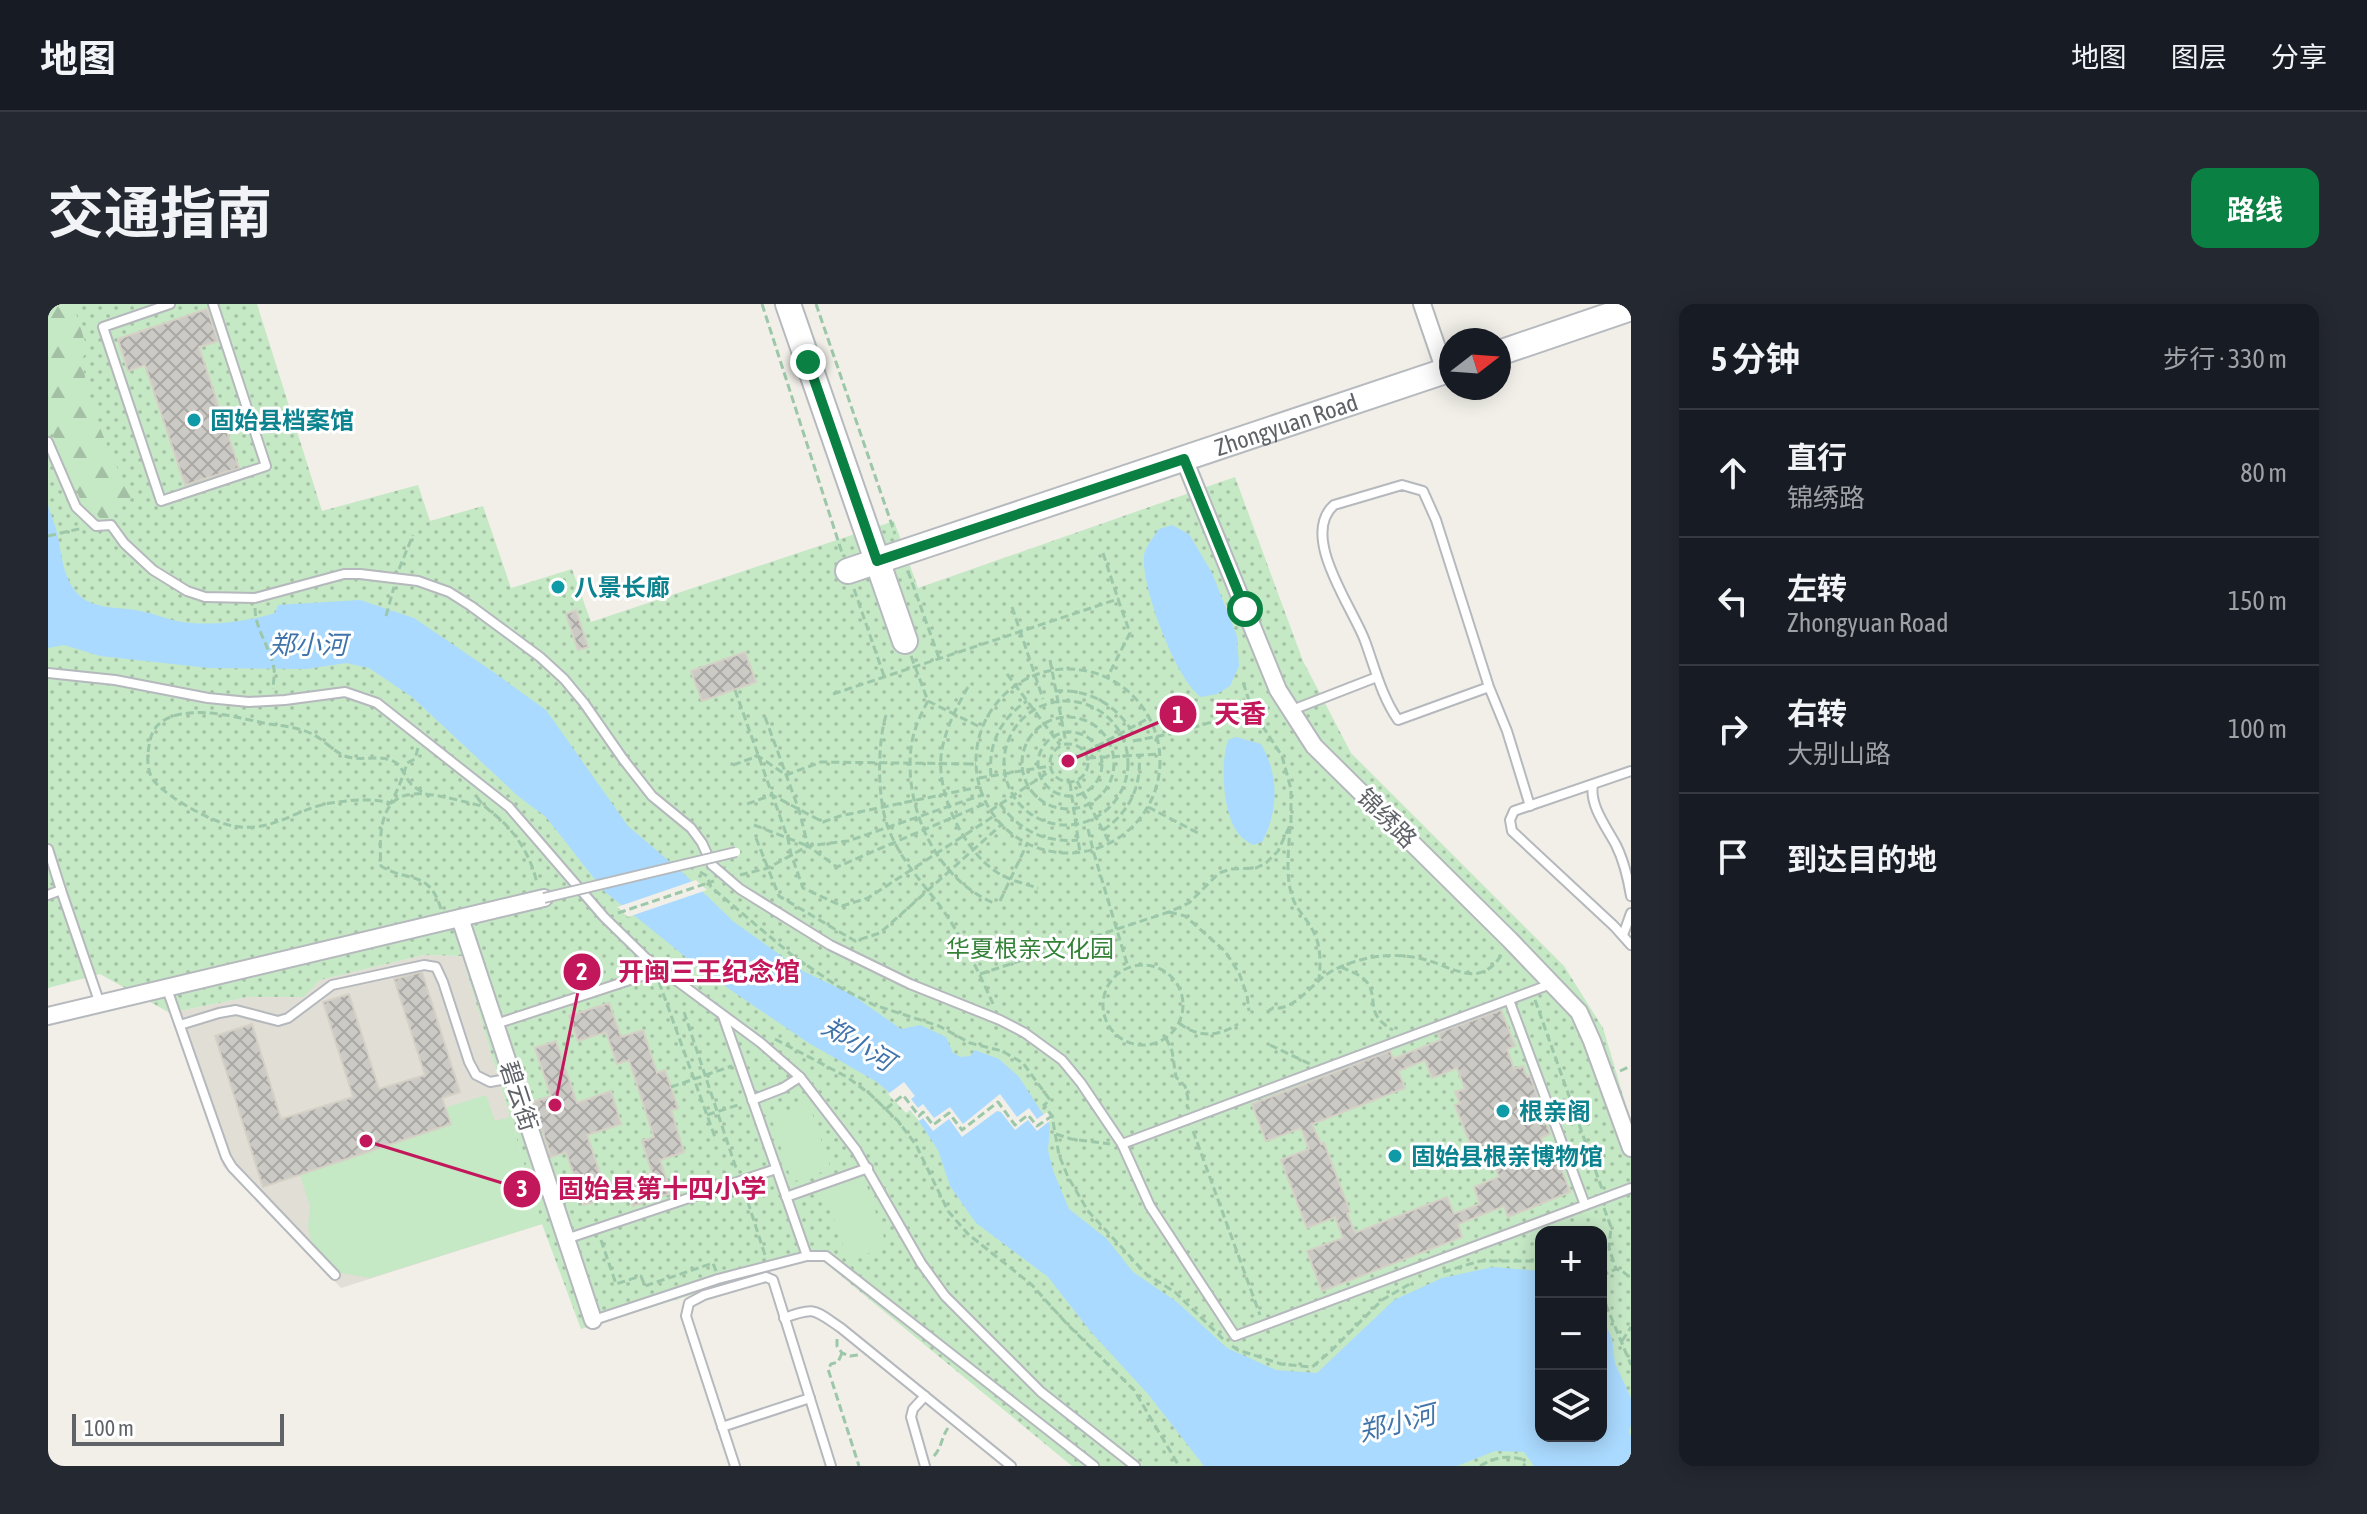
<!DOCTYPE html>
<html lang="zh">
<meta charset="utf-8">
<style>
body{margin:0;font-family:"Asap Condensed","Noto Sans SC",sans-serif;background:#242831;color:#f1f3f6}
.controls{position:absolute;right:24px;bottom:24px;display:grid;overflow:hidden;border-radius:16px;box-shadow:0 4px 20px #0003}
.controls button{width:72px;height:72px;display:grid;place-items:center;padding:0;border:0;border-bottom:2px solid #363941;background:#171b24;color:#f1f3f6;font:40px sans-serif}
.compass{position:absolute;left:1391px;top:24px;width:72px;height:72px;border-radius:50%;background:#171b24;box-shadow:0 4px 20px #0003;rotate:73deg}
.scale{position:absolute;left:24px;bottom:20px;width:212px;box-sizing:border-box;padding-left:8px;border:4px solid #5f6368;border-top:0;font-size:22px;line-height:28px;white-space:nowrap;color:#5f6368;-webkit-text-stroke:6px #fff;paint-order:stroke}
.stop{position:absolute;width:24px;height:24px;margin:-18px;border:6px solid #0b8043;border-radius:50%;background:#fff}
.stop.end{background:#0b8043;border-color:#fff;box-shadow:0 2px 8px #0008}
.list{margin:0;padding:0;list-style:none}
h2{display:flex;justify-content:space-between;align-items:center;height:104px;margin:0;padding:0 32px;font-size:34px}
h2 small{font-size:26px;font-weight:400;color:#9ea1a6}
.list li{display:grid;grid-template-columns:52px 1fr auto;gap:24px;align-items:center;box-sizing:border-box;height:128px;padding:0 32px;border-top:2px solid #363941}
.list b{display:block;font-size:30px;white-space:nowrap}
.list p{margin:0;font-size:26px;white-space:nowrap;color:#9ea1a6}
.list em{font-size:26px;font-style:normal;color:#9ea1a6}
.icon{flex:none;width:44px;height:44px;fill:none;stroke:currentColor;stroke-width:2;stroke-linecap:round;stroke-linejoin:round}
.map{position:relative;flex:none;width:1583px;height:1162px;overflow:hidden;border-radius:16px}
header{display:flex;align-items:center;gap:48px;box-sizing:border-box;height:112px;padding:0 40px;background:#171b24;border-bottom:2px solid #363941}
header strong{font-size:38px}
nav{display:flex;gap:44px;margin-inline-start:auto;font-size:28px}
.intro{display:flex;align-items:center;justify-content:space-between;box-sizing:border-box;height:192px;padding:0 48px}
h1{margin:0;font-size:56px}
.button{padding:20px 36px;border-radius:16px;background:#0b8043;color:#fff;font-size:28px;font-weight:700}
main{display:flex;gap:48px;padding:0 48px}
aside{flex:1;background:#171b24;border-radius:16px;box-shadow:0 4px 20px #0003}
.map>svg:first-child{display:block}
.education{fill:#e1ded6}
.grass{fill:url(#grass-dots);fill-rule:evenodd}
.forest{fill:url(#forest-firs)}
.garden{fill:#c5e8c5}
.water{fill:#aadaff}
.pier{fill:#f1efe8}
.building{fill:url(#building-cross-hatch);stroke:#d6d1c6;stroke-width:2;fill-rule:evenodd}
.lines{fill:none;stroke-linecap:round;stroke-linejoin:round}
.lane-casing{stroke:#b5b8bc;stroke-width:12}
.street-casing{stroke:#b5b8bc;stroke-width:20}
.secondary-casing{stroke:#b6babf;stroke-width:28}
.path{stroke:#9cc7a9;stroke-width:3;stroke-dasharray:8 4;stroke-linecap:butt}
.lane{stroke:#fff;stroke-width:8}
.street{stroke:#fff;stroke-width:16}
.secondary{stroke:#fff;stroke-width:24}
.lane-bridge-casing{stroke:#b5b8bc;stroke-width:12;stroke-linecap:butt}
.path-bridge{stroke:#9cc7a9;stroke-width:3;stroke-dasharray:8 4;stroke-linecap:butt}
.lane-bridge{stroke:#fff;stroke-width:8}
.route{stroke:#0b8043;stroke-width:10}
.culture-dot{fill:#0f9aa8;stroke:#fff;stroke-width:3}
.labels{text-anchor:middle;dominant-baseline:central;stroke-width:6;stroke-linejoin:round;paint-order:stroke}
.culture-label{font-size:24px;font-weight:bold;fill:#0d838f;stroke:#fff;text-anchor:start}
.street-label{font-size:24px;fill:#5f6368;stroke:#fff}
.park-label{font-size:24px;fill:#348238;stroke:#fff}
.water-label{font-size:26px;font-style:italic;fill:#4174aa;stroke:#fff}
.leader{fill:none;stroke:#c2185b;stroke-width:3}
.callout-dot{fill:#c2185b;stroke:#fff;stroke-width:3}
.mark-label{font-size:24px;text-anchor:middle;font-weight:bold;fill:#fff}
.callout-label{font-size:26px;text-anchor:middle;font-weight:bold;fill:#c2185b;stroke:#fff;stroke-width:6;stroke-linejoin:round;paint-order:stroke}
</style>
<header>
<strong>地图</strong>
<nav><a>地图</a><a>图层</a><a>分享</a></nav>
</header>
<div class="intro"><h1>交通指南</h1><a class="button">路线</a></div>
<main>
<div class="map">
<svg width="1583" height="1162" viewBox="0 0 1583 1162">
<defs>
<pattern id="grass-dots" width="8" height="8" patternUnits="userSpaceOnUse" patternTransform="scale(2)"><rect width="8" height="8" fill="#c5e8c5"/><path d="M2 2h.1M6 6h.1" fill="none" stroke="#a3c0a4" stroke-width="1.8" stroke-linecap="round"/></pattern>
<pattern id="forest-firs" width="22" height="20" patternUnits="userSpaceOnUse" patternTransform="scale(2)"><rect width="22" height="20" fill="#c5e8c5"/><path d="M5 1l3.5 6h-7zM16 11l3.5 6h-7z" fill="#a3c0a4"/></pattern>
<pattern id="building-cross-hatch" width="8" height="8" patternUnits="userSpaceOnUse" patternTransform="scale(2)"><rect width="8" height="8" fill="#cccac5"/><path d="M0 0l8 8M0 8l8-8" fill="none" stroke="#a9a8a4"/></pattern>
</defs>
<rect width="100%" height="100%" fill="#f1efe8"/>
<path class="education" d="M376,651L414,652L494,920L293,984L175,862L122,709L200,693H256L272,676Z"/>
<path class="grass" d="M0,0H209L274,207L370,181L382,217L435,202L463,284L524,265L543,318L846,217L870,284L1187,173L1255,357L1303,449L1516,662L1555,724L1583,818V1162H1024L776,958L760,957L704,972L533,1025L494,920L414,652L376,651L272,676L256,693H200L122,709L52,670L0,684ZM1493,928H1553V1132H1493Z"/>
<path class="forest" d="M0,0H25L40,47L34,54C40,104 62,149 83,193L60,214H53L33,197L9,143L0,114Z"/>
<g class="garden">
<path d="M438,791L447,817L462,813L494,920L322,974L293,969L268,944L262,934L260,922L262,902L252,871L402,821L397,804Z"/>
<path d="M761,800L783,865L744,878L723,813Z"/>
<path d="M815,870L839,943L800,956L775,883Z"/>
</g>
<g class="water">
<path d="M0,201C2,209 6,217 8,225C14,246 13,271 29,289C43,305 68,303 87,306C102,308 115,314 129,317C160,323 198,318 227,309L230,301L312,296L366,314L441,365L498,406L580,522L635,569L686,618L755,667L803,690L853,725L872,721L898,733L905,749L913,753L922,752L927,746L951,755L971,773L1002,821L1000,847L1006,869L1021,905L1059,935L1085,968L1129,998L1179,1044L1228,1066L1269,1069L1346,996L1394,974L1445,963L1493,967V1132H1553V1011L1564,1034L1567,1059L1583,1094V1121L1581,1128L1583,1132V1162H1486L1476,1148L1447,1147L1409,1162H1156L1100,1090L1043,1028L1000,973L928,919L902,882L890,846L866,810L829,778L759,738L655,667L556,587L498,513L470,492L364,393L321,364L298,359L259,365L161,364L52,352L16,341L0,344Z"/>
<path d="M1124,221L1141,230L1164,269L1189,332L1191,362L1182,382L1169,390L1153,393C1128,376 1093,282 1096,252C1097,243 1105,234 1111,225Z"/>
<path d="M1188,433L1213,440C1231,471 1231,506 1214,538L1205,541C1200,538 1193,534 1190,529C1175,510 1172,459 1180,436Z"/>
</g>
<g class="pier">
<path d="M648,576L659,586L580,613L569,603Z"/>
<path d="M856,778L867,792L863,795L870,804L875,800L886,814L902,803L915,820L952,790L969,813L981,804L989,815L999,808L1004,815L989,827L980,816L967,826L953,808L949,807L914,833L901,815L885,827L875,814L871,817L862,806L858,809L840,790Z"/>
</g>
<g class="building">
<path d="M159,5L170,37L151,43L191,164L137,181L97,61L80,67L70,35Z"/>
<path d="M528,306L540,343L530,346L518,310Z"/>
<path d="M697,348L708,378L654,397L643,367Z"/>
<path d="M374,668L412,788L394,794L403,820L215,883L167,732L204,720L233,815L305,793L275,698L301,690L331,785L377,771L346,675Z"/>
<path d="M561,699L573,733L595,726L609,769L617,766L630,804L623,806L636,848L612,856L623,889L585,902L578,878L604,869L594,837L606,833L581,756L569,760L558,728L530,737L521,712Z"/>
<path d="M1453,706L1467,742L1459,745L1466,765L1475,762L1479,773L1482,772L1502,830L1493,834L1500,854L1508,851L1522,888L1460,913L1456,902L1410,920L1414,933L1274,987L1259,947L1295,934L1287,913L1259,924L1233,856L1261,845L1253,824L1218,837L1204,800L1342,747L1345,755L1393,736L1390,729ZM1377,756L1384,774L1409,764L1417,785L1407,788L1412,799L1407,801L1424,844L1429,843L1434,857L1443,853L1451,873L1426,883L1432,900L1406,910L1399,893L1307,929L1299,909L1302,908L1276,839L1273,840L1264,820L1357,784L1350,767Z"/>
<path d="M508,737L529,799L563,787L573,820L539,831L560,893L536,901L518,848L503,853L485,798L503,792L487,744Z"/>
</g>
<g class="lines">
<g class="lane-casing">
<g id="lane">
<path d="M122,0L55,23L113,197L218,162L165,0"/>
<path d="M0,138L28,203L48,222L63,221L76,239L105,266L139,287L157,293L207,294L296,270H312L370,277L401,288L423,302L492,353L516,375L536,399L575,455L604,492L643,524L654,539L664,561L692,585L782,641L862,680L952,716L977,729L1014,756L1033,779L1074,840L1102,902L1187,1032L1583,884"/>
<path d="M0,369L67,376L160,394L201,398L237,396L297,388L329,399L461,503L556,613L598,654L713,739L752,773L808,846L873,959L897,992L993,1088L1087,1162"/>
<path d="M1441,383L1350,416C1333,391 1327,364 1317,337C1305,304 1251,232 1286,201L1354,181L1375,187L1388,216L1441,383L1459,427L1482,502"/>
<path d="M1244,406L1329,373"/>
<path d="M1583,467L1466,507L1462,516L1464,527L1566,622L1583,641"/>
<path d="M1545,481C1541,501 1559,524 1568,541C1576,557 1580,574 1583,592"/>
<path d="M0,545L13,586"/>
<path d="M0,591L13,586L52,700"/>
<path d="M1575,631L1583,609"/>
<path d="M119,685L178,853L184,863L287,971"/>
<path d="M1461,696L1537,901"/>
<path d="M675,712L759,952"/>
<path d="M448,720L594,672L608,662"/>
<path d="M132,721L171,709L188,706L230,717L240,714L284,681L376,661L388,663L395,678L421,758L428,771L442,778L464,774"/>
<path d="M704,796L735,784L752,773"/>
<path d="M1074,840L1503,680"/>
<path d="M738,893L820,864"/>
<path d="M518,935L728,865"/>
<path d="M736,1014C768,1002 766,1006 793,1024L963,1162"/>
<path d="M546,1016L670,975L759,952H778L1046,1162"/>
<path d="M877,1092L865,1105L863,1113L877,1162"/>
<path d="M674,1123L762,1094"/>
<path d="M687,1162L638,1012L641,999L656,991L718,973L725,976L783,1162"/>
</g>
</g>
<g class="street-casing">
<g id="street">
<path d="M1374,0L1397,67"/>
<path d="M1136,155L1230,386L1266,442L1462,636L1531,708L1544,737L1583,844"/>
<path d="M412,614L545,1016"/>
<path d="M0,712L496,594"/>
</g>
</g>
<g class="secondary-casing">
<g id="secondary">
<path d="M740,0L857,337"/>
<path d="M1451,49L1583,4"/>
<path id="s1" d="M800,267L1403,65"/>
</g>
</g>
<g class="path">
<path d="M714,0L795,252"/>
<path d="M768,0L847,230"/>
<path d="M0,232L35,224"/>
<path d="M1055,249L1070,295"/>
<path d="M351,265L365,231"/>
<path d="M860,267L891,354"/>
<path d="M806,285L836,372"/>
<path d="M964,303L995,395"/>
<path d="M207,304C207,326 223,344 226,365C227,371 225,379 225,385"/>
<path d="M338,312L346,283"/>
<path d="M863,352L880,397L934,424"/>
<path d="M1002,356L1018,439"/>
<circle cx="1020" cy="457" r="92"/>
<path d="M959,370L1012,441"/>
<path d="M920,383C908,404 899,422 894,445C886,486 915,547 950,569C961,576 977,580 990,584"/>
<path d="M687,386L740,535L743,550L755,584L794,602L820,594L946,512"/>
<path d="M1007,387C1039,385 1064,398 1082,424"/>
<path d="M785,390L1070,295L1082,329L1059,374"/>
<circle cx="1018" cy="459" r="62"/>
<path d="M880,397C872,411 865,427 863,444C856,504 888,575 946,599"/>
<path d="M838,411C829,441 829,497 841,526C852,554 871,575 889,598C910,625 931,668 945,700"/>
<path d="M717,413L751,506L760,542L789,563L936,500"/>
<circle cx="1020" cy="459" r="46"/>
<circle cx="1022" cy="460" r="32"/>
<path d="M1085,437L1127,429L1204,406"/>
<circle cx="1021" cy="459" r="19"/>
<path d="M370,444L367,455L359,459C355,473 350,485 343,499C324,494 303,496 283,499C246,505 226,529 185,522C164,518 120,494 106,477C98,467 99,449 102,437C104,424 113,416 125,412C157,403 190,414 221,420C235,422 249,423 262,429C275,434 284,447 297,452C313,458 330,450 345,457C354,461 356,472 363,480C367,484 373,487 378,490"/>
<path d="M1038,448L1101,414"/>
<path d="M1040,454L1112,450"/>
<path d="M685,461L710,452L738,471L773,458L928,460"/>
<path d="M943,472C940,440 952,415 979,397"/>
<path d="M931,474L1002,462"/>
<path d="M1029,477L1062,540"/>
<path d="M1022,479L1032,549"/>
<path d="M429,493C435,503 447,510 456,519C472,535 485,558 489,580"/>
<path d="M699,500L724,491L775,518L792,512L931,483"/>
<path d="M952,500C972,527 997,539 1030,536"/>
<path d="M1100,503L1152,530"/>
<path d="M942,507L1002,467"/>
<path d="M706,521L760,542"/>
<path d="M1242,522C1241,545 1237,570 1244,592C1248,606 1258,613 1264,625C1273,640 1273,658 1271,675"/>
<path d="M1040,525L1045,546L1080,663"/>
<path d="M1055,526C1081,509 1094,482 1091,451"/>
<path d="M708,534L731,592L807,637L832,629L953,521"/>
<path d="M652,568L659,572L663,583L714,626L745,652L791,683L826,701L891,722L922,739L954,747L975,759L1002,796L996,801L1004,812L1011,851L1020,873L1040,907L1098,970L1127,988L1175,1035"/>
<path d="M692,571L720,564L760,542L800,537L934,491"/>
<path d="M952,597L979,540"/>
<path d="M393,605C381,565 360,579 333,562C326,468 371,487 438,503"/>
<path d="M1121,608L1137,612L1177,647L1191,669L1199,691L1201,707"/>
<circle cx="1095" cy="701" r="40"/>
<path d="M1293,663C1301,667 1311,670 1317,676C1333,693 1314,709 1345,726"/>
<path d="M932,670L1121,608L1141,599L1171,569L1183,565L1208,564L1218,559L1230,547L1243,519V485L1234,452L1204,406L1195,378"/>
<path d="M611,678L668,836"/>
<path d="M1487,696L1554,885"/>
<path d="M636,708L689,867"/>
<path d="M1219,708L1225,704C1249,707 1266,675 1286,666C1300,659 1319,653 1334,652C1351,650 1374,653 1390,660C1416,670 1436,679 1454,650"/>
<path d="M1131,719C1150,734 1170,733 1190,720"/>
<path d="M1118,734L1124,747L1128,773L1137,782L1140,794L1139,804"/>
<path d="M727,735L799,773L822,790L850,817L868,841L900,907L920,930L984,981L1019,1020L1086,1086L1131,1162"/>
<path d="M1222,741L1262,760"/>
<path d="M1572,767L1583,762"/>
<path d="M623,783L684,762"/>
<path d="M838,805L855,791L871,812L875,808L885,821L901,809L914,826L950,798L967,821L980,811L989,822L1004,812"/>
<path d="M659,811L693,800"/>
<path d="M1145,827L1212,1011"/>
<path d="M1008,830L1023,835L1062,840"/>
<path d="M696,886L717,951"/>
<path d="M1556,904L1563,923L1561,944L1568,965"/>
<path d="M553,936L568,980L593,972L597,982L665,959L668,967"/>
<path d="M1395,968L1432,957H1493"/>
<path d="M1553,972L1568,965L1574,967L1583,974"/>
<path d="M1553,989L1583,1061"/>
<path d="M789,1035V1042L794,1049L802,1052L810,1051"/>
<path d="M1574,1037L1583,1023"/>
<path d="M1184,1042L1190,1046L1233,1060L1264,1063L1283,1047L1334,996L1365,978"/>
<path d="M794,1049L790,1058L783,1060L780,1065L811,1162"/>
<path d="M886,1152C894,1143 893,1134 900,1124"/>
<path d="M1432,1162C1446,1154 1457,1151 1473,1155L1477,1162"/>
</g>
<use href="#lane" class="lane"/>
<use href="#street" class="street"/>
<use href="#secondary" class="secondary"/>
<g class="lane-bridge-casing">
<path id="lane-bridge" d="M496,594L688,548"/>
</g>
<path class="path-bridge" d="M570,609L666,577"/>
<use href="#lane-bridge" class="lane-bridge"/>
</g>
<g class="lines">
<path class="route" d="M760,58L829,257L1136,155L1197,305"/>
</g>
<g class="culture-dot">
<circle cx="146" cy="116" r="8"/>
<circle cx="510" cy="283" r="8"/>
<circle cx="1455" cy="807" r="8"/>
<circle cx="1347" cy="852" r="8"/>
</g>
<g class="labels">
<g class="culture-label">
<text x="162" y="116">固始县档案馆</text>
<text x="526" y="283">八景长廊</text>
<text x="1471" y="807">根亲阁</text>
<text x="1363" y="852">固始县根亲博物馆</text>
</g>
<g class="street-label">
<text stroke="none"><textPath href="#s1" startOffset="462">Zhongyuan Road</textPath></text>
<text transform="translate(1339 514) rotate(45)">锦绣路</text>
<text transform="translate(471 792) rotate(72)">碧云街</text>
</g>
<g class="park-label">
<text x="982" y="644">华夏根亲文化园</text>
</g>
<g class="water-label">
<text x="260" y="341">郑小河</text>
<text transform="translate(810 740) rotate(31)">郑小河</text>
<text transform="translate(1349 1119) rotate(-14)">郑小河</text>
</g>
</g>
<path class="leader" d="M1020 457L1130 410M507 801L534 668M318 837L474 885"/>
<g class="callout-dot">
<circle cx="1020" cy="457" r="8"/>
<circle cx="507" cy="801" r="8"/>
<circle cx="318" cy="837" r="8"/>
<circle cx="1130" cy="410" r="20"/>
<circle cx="534" cy="668" r="20"/>
<circle cx="474" cy="885" r="20"/>
</g>
<g class="mark-label">
<text x="1130" y="419">1</text>
<text x="534" y="676">2</text>
<text x="474" y="893">3</text>
</g>
<g class="callout-label">
<text x="1192" y="419">天香</text>
<text x="661" y="677">开闽三王纪念馆</text>
<text x="614" y="894">固始县第十四小学</text>
</g>
</svg>
<div class="controls">
<button>+</button>
<button>−</button>
<button><svg class="icon" aria-label="layers" viewBox="0 0 24 24"><path d="M12 4l9 5-9 5-9-5zM3 14l9 5 9-5"/></svg></button>
</div>
<svg class="compass" viewBox="-18 -18 36 36"><path d="M0-13l5 13h-10z" fill="#e53935"/><path d="M0 13l5-13h-10z" fill="#9ea1a6"/></svg>
<div class="scale">100 m</div>
<div class="stop" style="left:1197px;top:305px"></div>
<div class="stop end" style="left:760px;top:58px"></div>
</div>
<aside>
<h2>5 分钟<small>步行 · 330 m</small></h2>
<ul class="list">
<li><svg class="icon" aria-label="ahead" viewBox="0 0 24 24"><path d="M12 20V5M6 11l6-6 6 6"/></svg><div><b>直行</b><p>锦绣路</p></div><em>80 m</em></li>
<li><svg class="icon" aria-label="left" viewBox="0 0 24 24"><path d="M17 20v-9H6M10 6l-5 5 5 5"/></svg><div><b>左转</b><p>Zhongyuan Road</p></div><em>150 m</em></li>
<li><svg class="icon" aria-label="right" viewBox="0 0 24 24"><path d="M7 20v-9h11M14 6l5 5-5 5"/></svg><div><b>右转</b><p>大别山路</p></div><em>100 m</em></li>
<li><svg class="icon" aria-label="arrive" viewBox="0 0 24 24"><path d="M6 21V4h12l-3 4 3 4H6"/></svg><div><b>到达目的地</b></div></li>
</ul>
</aside>
</main>
